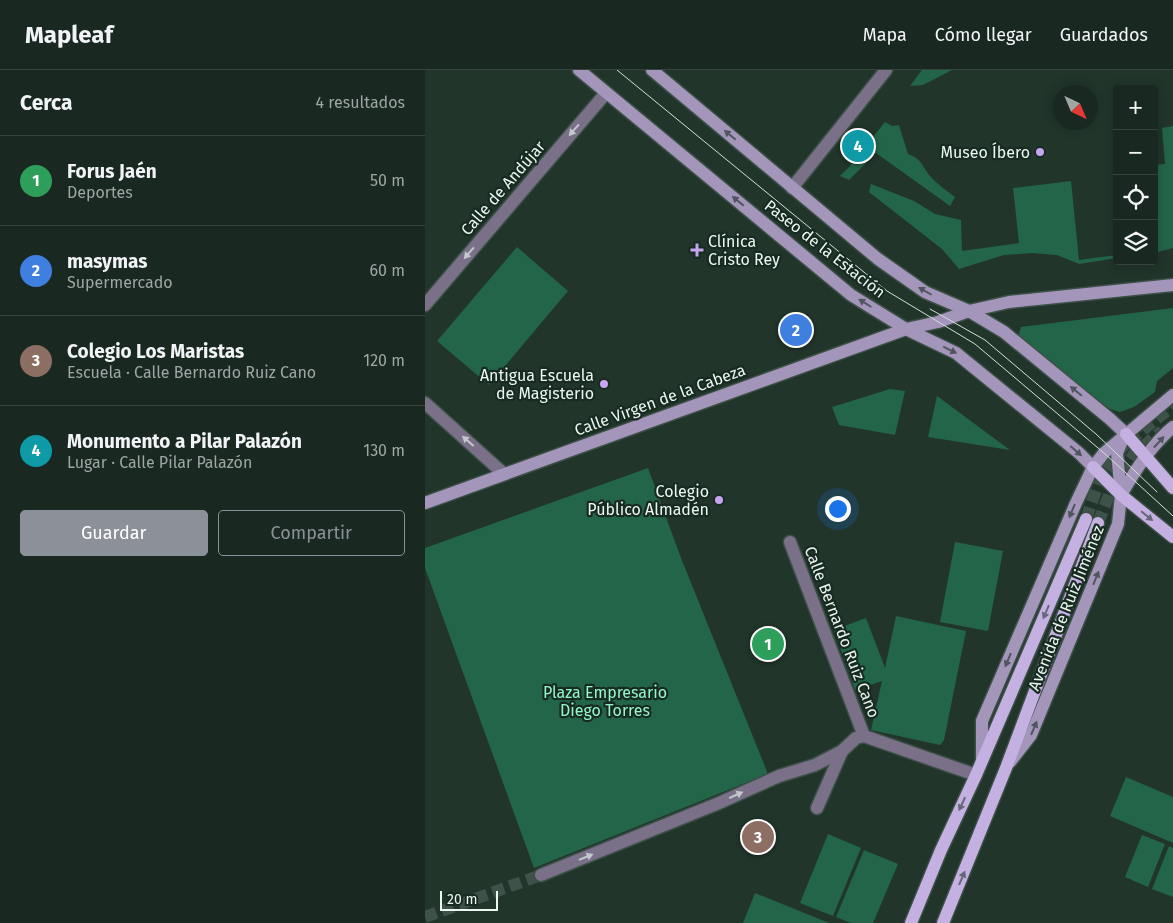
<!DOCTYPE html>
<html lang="es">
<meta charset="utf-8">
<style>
body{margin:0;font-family:"Fira Sans",sans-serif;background:#26342d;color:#f1f3f6}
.controls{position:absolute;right:15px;top:15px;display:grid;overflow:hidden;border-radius:5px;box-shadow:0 2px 12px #0003}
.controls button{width:45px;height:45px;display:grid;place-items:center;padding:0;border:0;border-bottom:1px solid #37443e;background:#192820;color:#f1f3f6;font:25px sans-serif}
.compass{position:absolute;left:628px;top:15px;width:45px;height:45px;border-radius:50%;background:#192820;box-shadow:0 2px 12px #0003;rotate:136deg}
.scale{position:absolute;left:15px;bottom:12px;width:58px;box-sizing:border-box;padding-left:5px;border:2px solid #ebf7f0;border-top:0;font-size:14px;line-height:18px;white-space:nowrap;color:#ebf7f0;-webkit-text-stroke:4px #182b22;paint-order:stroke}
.you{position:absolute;left:412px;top:438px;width:18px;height:18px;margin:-12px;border:4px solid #fff;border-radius:50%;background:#1a73e8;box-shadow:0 0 0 8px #1a73e833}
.badge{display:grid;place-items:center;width:32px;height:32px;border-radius:50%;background:#8c9099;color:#fff;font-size:16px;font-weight:700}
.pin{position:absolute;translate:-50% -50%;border:2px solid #fff;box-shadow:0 1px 5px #0006}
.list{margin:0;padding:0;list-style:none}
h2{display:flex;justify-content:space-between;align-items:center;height:65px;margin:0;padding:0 20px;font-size:21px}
h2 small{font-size:16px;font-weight:400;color:#9fa6a5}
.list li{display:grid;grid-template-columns:32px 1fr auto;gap:15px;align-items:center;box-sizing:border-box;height:90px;padding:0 20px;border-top:1px solid #37443e}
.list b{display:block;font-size:19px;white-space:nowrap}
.list p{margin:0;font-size:16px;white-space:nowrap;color:#9fa6a5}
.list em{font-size:16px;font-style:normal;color:#9fa6a5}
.actions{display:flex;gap:10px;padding:15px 20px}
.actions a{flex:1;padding:11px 0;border:1px solid #8c9099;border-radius:5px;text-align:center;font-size:18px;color:#8c9099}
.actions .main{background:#8c9099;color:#fff}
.icon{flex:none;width:28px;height:28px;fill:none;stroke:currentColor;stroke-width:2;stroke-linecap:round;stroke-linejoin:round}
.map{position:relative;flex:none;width:748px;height:853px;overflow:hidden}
header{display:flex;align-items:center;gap:30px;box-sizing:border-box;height:70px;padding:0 25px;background:#192820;border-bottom:1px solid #37443e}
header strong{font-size:24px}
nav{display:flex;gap:28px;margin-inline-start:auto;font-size:18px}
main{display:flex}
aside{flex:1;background:#192820}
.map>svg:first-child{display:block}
.green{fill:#236549}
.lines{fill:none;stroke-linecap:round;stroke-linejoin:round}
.street-tunnel{stroke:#3f5249;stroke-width:12;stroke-dasharray:12 6;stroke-linecap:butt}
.primary-tunnel{stroke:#3f5249;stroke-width:12;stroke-dasharray:12 6;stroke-linecap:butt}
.street-casing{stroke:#3d5047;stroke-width:15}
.secondary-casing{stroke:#3d5047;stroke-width:15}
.primary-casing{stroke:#3d5047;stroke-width:15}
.street{stroke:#7a7189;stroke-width:12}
.secondary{stroke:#a495bb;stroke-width:12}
.primary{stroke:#c5b0e2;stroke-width:12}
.tram{stroke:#d2dfd7;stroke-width:1}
.oneway{fill:#c3c8cc}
.oneway2{fill:#50555f}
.oneway3{fill:#666778}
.poi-dot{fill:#c6a6f0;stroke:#182b22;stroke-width:2}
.labels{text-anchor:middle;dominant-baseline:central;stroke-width:4.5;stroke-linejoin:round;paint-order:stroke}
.poi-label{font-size:16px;fill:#ebf7f0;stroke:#182b22;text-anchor:end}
.street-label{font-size:16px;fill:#ebf7f0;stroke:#182b22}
.park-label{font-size:16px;fill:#94f7c8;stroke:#182b22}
</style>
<header>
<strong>Mapleaf</strong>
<nav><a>Mapa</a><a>Cómo llegar</a><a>Guardados</a></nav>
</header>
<main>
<aside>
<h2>Cerca<small>4 resultados</small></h2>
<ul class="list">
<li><span class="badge" style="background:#2e9e5b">1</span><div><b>Forus Jaén</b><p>Deportes</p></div><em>50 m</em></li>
<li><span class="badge" style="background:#3f7fe0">2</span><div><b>masymas</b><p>Supermercado</p></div><em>60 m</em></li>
<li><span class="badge" style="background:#8d6e63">3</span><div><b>Colegio Los Maristas</b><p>Escuela · Calle Bernardo Ruiz Cano</p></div><em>120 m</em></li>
<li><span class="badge" style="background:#0f9aa8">4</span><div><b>Monumento a Pilar Palazón</b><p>Lugar · Calle Pilar Palazón</p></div><em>130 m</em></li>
</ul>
<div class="actions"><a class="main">Guardar</a><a>Compartir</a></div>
</aside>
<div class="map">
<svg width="748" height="853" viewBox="0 0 748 853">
<rect width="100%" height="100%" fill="#21352b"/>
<g class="green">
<path d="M497,0H527L498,15L485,16Z"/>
<path d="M460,52L467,56L474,55L483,84C497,89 496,95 505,106C512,114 521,120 530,127L525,136L451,83L424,110L415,106L425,96Z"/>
<path d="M748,56V178L729,183V95L740,94L737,58Z"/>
<path d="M646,111L654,190L692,185V188L654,194L632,185L607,183L579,185L534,199L517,179L444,122L446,114L489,131L510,144L536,150L537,181L594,173L588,118Z"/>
<path d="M92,177L143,221L64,315L12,271Z"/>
<path d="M748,238V298L732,311L730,322L709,337L695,342L685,339L612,284L593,266L596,257Z"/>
<path d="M465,319L480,321L470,365L414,355L407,337Z"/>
<path d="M512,326L585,380L503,367Z"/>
<path d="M223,398L256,488L343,704L109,798L0,498V478Z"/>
<path d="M530,472L578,481L563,561L515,552Z"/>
<path d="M471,546L541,561L519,670L515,675L446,660L457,611L430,620L409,560L441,548L460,598Z"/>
<path d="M701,707L748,727V773L685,746Z"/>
<path d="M403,764L436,778L408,846L375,833Z"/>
<path d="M717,765L740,774L723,817L700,807Z"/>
<path d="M744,776L748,778V827L727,819Z"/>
<path d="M439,780L473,794L448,853H426L411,847Z"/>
<path d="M330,823L404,853H318Z"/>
</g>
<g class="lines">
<path class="street-tunnel" d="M0,847L116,805"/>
<g class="primary-tunnel">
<path d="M661,449L675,409L699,375L748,336"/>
<path d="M673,453L688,415L709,384L737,361"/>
</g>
<g class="street-casing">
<g id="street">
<path d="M367,118L461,0"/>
<path d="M0,235L181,23"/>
<path d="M0,333L79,404"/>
<path d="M365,472L439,666L551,705"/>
<path d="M392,738L417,681"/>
<path d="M116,805L294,733L354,706L390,695L417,681L431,668L439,666"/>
</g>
</g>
<g class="secondary-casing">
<g id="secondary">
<path d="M154,0L426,225L481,259L531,283L654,383L668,397"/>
<path d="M227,0L453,189L500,222L544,241L579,262L685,349L701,364"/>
<path d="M696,425C710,400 726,375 748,357"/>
<path d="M0,433L481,259L513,252L544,241L584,232L748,215"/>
<path d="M557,690V651L651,433L668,397L679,383L748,325"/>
<path d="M585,692L606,665L693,454L696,425L692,383L698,369"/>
</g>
</g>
<g class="primary-casing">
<g id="primary">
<path d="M701,364L748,418"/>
<path d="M668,397L696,425L748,467"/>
<path d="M486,853L516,780L551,705L661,449"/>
<path d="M518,853L581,698L673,453"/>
</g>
</g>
<use href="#street" class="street"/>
<use href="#secondary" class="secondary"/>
<use href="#primary" class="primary"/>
<g class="tram">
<path d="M192,0L462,221L550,274L679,383L748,446"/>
<path d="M505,239L560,270L671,364L732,422"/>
</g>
</g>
<defs><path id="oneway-solid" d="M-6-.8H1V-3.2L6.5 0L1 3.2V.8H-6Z" transform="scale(1.25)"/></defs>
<g class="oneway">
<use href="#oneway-solid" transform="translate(149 60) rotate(131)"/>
<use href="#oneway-solid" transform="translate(44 183) rotate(131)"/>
<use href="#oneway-solid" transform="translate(43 371) rotate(-139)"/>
<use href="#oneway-solid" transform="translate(311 725) rotate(-24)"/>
<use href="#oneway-solid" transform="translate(161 787) rotate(-22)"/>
</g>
<g class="oneway2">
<use href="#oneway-solid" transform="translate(305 65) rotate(-140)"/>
<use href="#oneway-solid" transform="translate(313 131) rotate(-140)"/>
<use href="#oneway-solid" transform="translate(500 221) rotate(-150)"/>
<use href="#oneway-solid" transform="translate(440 233) rotate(-148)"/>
<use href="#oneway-solid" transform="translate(525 280) rotate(26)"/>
<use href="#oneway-solid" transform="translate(651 321) rotate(-141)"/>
<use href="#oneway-solid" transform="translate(734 372) rotate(-47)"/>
<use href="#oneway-solid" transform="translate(651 381) rotate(41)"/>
<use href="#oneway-solid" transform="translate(647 441) rotate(113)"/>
<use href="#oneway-solid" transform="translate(671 508) rotate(-68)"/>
<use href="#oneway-solid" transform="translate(583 590) rotate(113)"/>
<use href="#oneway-solid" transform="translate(609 658) rotate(-67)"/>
</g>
<g class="oneway3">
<use href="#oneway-solid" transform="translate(722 446) rotate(39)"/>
<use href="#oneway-solid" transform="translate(621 542) rotate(113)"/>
<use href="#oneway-solid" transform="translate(537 734) rotate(115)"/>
<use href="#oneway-solid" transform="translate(537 808) rotate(-67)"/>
</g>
<g class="poi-dot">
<circle cx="615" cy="82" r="5"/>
<path d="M269.5 172.5h5v5h5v5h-5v5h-5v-5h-5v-5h5z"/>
<circle cx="179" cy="314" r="5"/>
<circle cx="294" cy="430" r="5"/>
</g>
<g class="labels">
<g class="poi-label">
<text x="605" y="82">Museo Íbero</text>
<text x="283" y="171" text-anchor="start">Clínica<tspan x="283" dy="18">Cristo Rey</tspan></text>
<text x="169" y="305">Antigua Escuela<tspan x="169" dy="18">de Magisterio</tspan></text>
<text x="284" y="421">Colegio<tspan x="284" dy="18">Público Almadén</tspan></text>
</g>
<g class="street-label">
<text transform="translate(78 118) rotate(-49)">Calle de Andújar</text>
<text transform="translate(400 179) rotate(38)">Paseo de la Estación</text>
<text transform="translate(235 330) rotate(-20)">Calle Virgen de la Cabeza</text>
<text transform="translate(641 538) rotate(-68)">Avenida de Ruiz Jiménez</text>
<text transform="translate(417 562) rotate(69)">Calle Bernardo Ruiz Cano</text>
</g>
<g class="park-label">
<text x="180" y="622">Plaza Empresario<tspan x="180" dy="18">Diego Torres</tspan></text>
</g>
</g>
</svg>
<div class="controls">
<button>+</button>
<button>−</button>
<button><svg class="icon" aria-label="locate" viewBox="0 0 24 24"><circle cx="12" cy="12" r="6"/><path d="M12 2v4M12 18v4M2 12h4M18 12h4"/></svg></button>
<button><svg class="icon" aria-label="layers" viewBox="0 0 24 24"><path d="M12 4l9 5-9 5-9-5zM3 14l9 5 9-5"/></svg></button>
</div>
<svg class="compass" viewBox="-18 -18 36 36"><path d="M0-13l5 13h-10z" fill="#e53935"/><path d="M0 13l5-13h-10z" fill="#9fa6a5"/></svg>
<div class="scale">20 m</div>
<div class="you"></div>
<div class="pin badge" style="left:343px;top:574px;background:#2e9e5b">1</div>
<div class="pin badge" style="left:371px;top:260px;background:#3f7fe0">2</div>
<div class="pin badge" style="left:333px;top:767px;background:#8d6e63">3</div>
<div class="pin badge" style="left:433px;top:76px;background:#0f9aa8">4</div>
</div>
</main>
